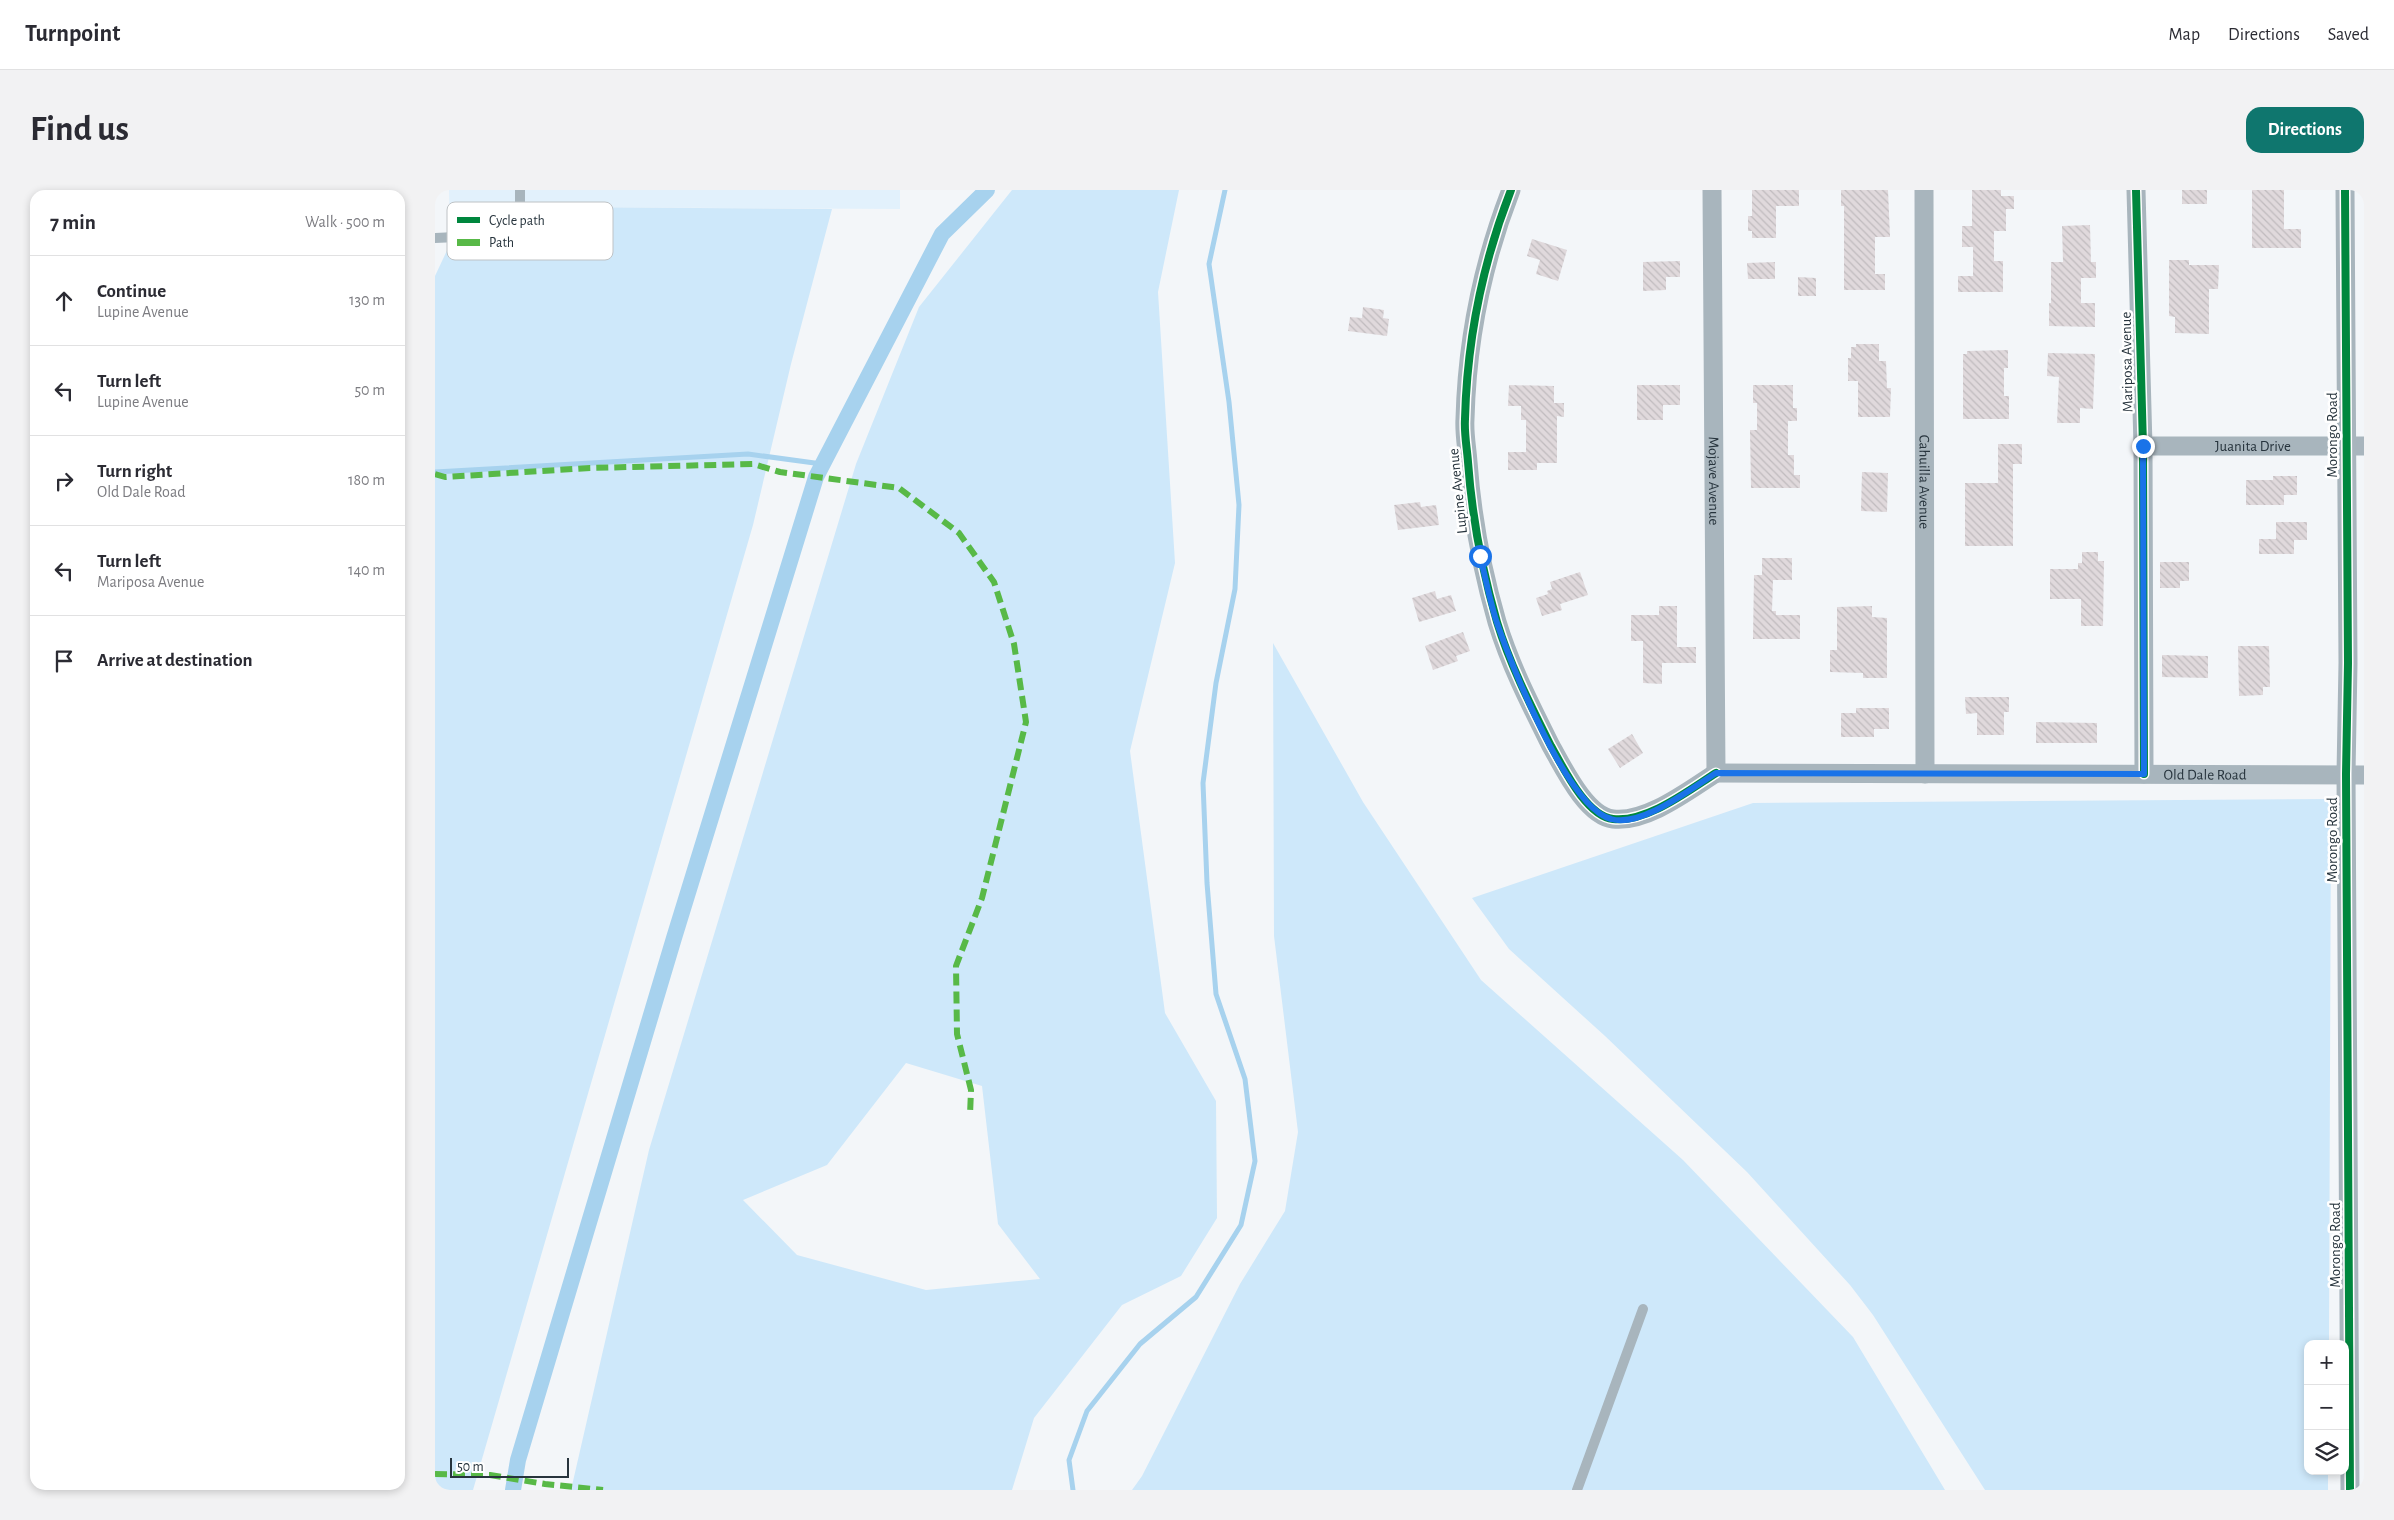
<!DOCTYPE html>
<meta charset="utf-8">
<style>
body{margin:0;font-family:"Alegreya Sans",sans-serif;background:#f2f2f3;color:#2b2b33}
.controls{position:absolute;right:15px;bottom:15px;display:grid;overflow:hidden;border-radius:10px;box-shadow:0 2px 8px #0003}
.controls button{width:45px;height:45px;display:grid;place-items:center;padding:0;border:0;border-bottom:1px solid #e1e1e2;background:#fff;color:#2b2b33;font:25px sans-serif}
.scale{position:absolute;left:15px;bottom:12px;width:119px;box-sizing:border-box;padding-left:5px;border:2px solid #27343d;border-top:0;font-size:14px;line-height:18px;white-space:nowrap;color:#27343d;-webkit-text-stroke:4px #fff;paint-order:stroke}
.stop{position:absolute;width:15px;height:15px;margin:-11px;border:4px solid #1a73e8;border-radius:50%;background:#fff}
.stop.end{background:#1a73e8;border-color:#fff;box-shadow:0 1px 5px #0008}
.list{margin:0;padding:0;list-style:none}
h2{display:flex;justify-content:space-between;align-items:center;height:65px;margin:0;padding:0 20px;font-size:21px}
h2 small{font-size:16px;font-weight:400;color:#7c7c81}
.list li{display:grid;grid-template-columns:32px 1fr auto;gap:15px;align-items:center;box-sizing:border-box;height:90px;padding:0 20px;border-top:1px solid #e1e1e2}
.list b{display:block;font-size:19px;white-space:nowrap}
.list p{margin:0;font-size:16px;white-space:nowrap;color:#7c7c81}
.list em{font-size:16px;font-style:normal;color:#7c7c81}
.icon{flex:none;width:28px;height:28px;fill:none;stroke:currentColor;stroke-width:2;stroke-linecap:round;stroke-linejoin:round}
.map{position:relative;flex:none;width:1929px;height:1300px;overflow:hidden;border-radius:15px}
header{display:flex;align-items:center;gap:30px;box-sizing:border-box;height:70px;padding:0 25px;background:#fff;border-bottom:1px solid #e1e1e2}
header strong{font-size:24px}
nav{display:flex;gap:28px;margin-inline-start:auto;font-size:18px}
.intro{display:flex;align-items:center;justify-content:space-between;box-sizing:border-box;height:120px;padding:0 30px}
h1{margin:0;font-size:35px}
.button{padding:12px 22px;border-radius:15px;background:#0f766e;color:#fff;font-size:18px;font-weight:700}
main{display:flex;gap:30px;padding:0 30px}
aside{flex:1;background:#fff;border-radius:15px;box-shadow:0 2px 8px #0003}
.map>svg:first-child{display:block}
.built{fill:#e2f1fc}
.green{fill:#cee8fa;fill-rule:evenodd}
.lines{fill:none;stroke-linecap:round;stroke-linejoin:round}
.stream{stroke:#a7d2ee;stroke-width:5}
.canal{stroke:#a7d2ee;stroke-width:16}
.building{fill:url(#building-back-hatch)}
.lane{stroke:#a8b5bd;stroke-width:10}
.street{stroke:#a8b5bd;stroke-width:19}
.quiet{stroke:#58b947;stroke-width:6;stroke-dasharray:12 6;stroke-linecap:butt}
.cycleway-casing{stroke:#fff;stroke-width:11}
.cycleway{stroke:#00873e;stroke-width:8}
.route{stroke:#1a73e8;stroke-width:6}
.labels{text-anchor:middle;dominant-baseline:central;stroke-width:5;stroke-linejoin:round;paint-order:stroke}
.street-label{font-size:15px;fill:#27343d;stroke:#fff}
.key{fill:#fff;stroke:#bec2c5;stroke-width:1}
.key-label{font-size:14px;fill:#27343d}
</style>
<header>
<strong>Turnpoint</strong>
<nav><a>Map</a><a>Directions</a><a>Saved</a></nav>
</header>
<div class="intro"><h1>Find us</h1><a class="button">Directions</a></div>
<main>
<aside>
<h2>7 min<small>Walk · 500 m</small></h2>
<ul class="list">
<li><svg class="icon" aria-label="ahead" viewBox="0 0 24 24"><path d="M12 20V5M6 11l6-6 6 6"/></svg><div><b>Continue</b><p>Lupine Avenue</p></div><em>130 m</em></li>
<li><svg class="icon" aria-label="left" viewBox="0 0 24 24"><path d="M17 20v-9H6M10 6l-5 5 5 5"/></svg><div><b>Turn left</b><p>Lupine Avenue</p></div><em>50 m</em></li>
<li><svg class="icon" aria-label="right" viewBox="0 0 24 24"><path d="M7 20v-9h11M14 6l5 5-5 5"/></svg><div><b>Turn right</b><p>Old Dale Road</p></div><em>180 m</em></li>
<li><svg class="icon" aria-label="left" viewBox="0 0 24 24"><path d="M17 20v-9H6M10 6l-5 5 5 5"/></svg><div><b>Turn left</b><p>Mariposa Avenue</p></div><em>140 m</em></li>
<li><svg class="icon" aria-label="arrive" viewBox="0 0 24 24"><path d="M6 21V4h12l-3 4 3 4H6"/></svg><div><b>Arrive at destination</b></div></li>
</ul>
</aside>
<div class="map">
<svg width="1929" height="1300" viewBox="0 0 1929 1300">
<defs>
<pattern id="building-back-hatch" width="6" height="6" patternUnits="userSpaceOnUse" patternTransform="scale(1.25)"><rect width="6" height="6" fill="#e0d9dc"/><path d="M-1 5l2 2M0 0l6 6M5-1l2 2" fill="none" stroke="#c0bbbe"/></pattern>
</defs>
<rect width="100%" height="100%" fill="#f3f6f9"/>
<path class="built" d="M14,0H465V19L125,17L104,29L61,46L15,54Z"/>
<g class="green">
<path d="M577,0H744L723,102L740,373L695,561L730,823L781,911L782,1028L746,1086L687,1115L599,1228L577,1300H136L214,960L421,274L484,117ZM471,873L547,896L563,1034L605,1089L491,1100L362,1065L308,1010L392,975Z"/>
<path d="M125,17L397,19L356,174L318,335L38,1300H0V86L15,54L61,46L104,29Z"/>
<path d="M838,453L928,612L1046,790L1248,970L1418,1147L1510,1300H697L707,1286L805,1094L850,1021L863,942L839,746Z"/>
<path d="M1896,609L1894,1154H1873V1281H1893V1300H1550L1438,1125L1415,1095L1312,982L1170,846L1074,759L1037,708L1318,613Z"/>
</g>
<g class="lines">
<g class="stream">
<path d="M0,282L313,264L387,274"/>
<path d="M638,1300L634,1270L652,1221L705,1154L761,1107L806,1035L820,971L810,889L781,804L772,693L768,593L781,493L800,399L804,315L794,212L774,74L790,0"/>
</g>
<path class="canal" d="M78,1300L83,1270L239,748L381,287L507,44L552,0"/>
</g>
<g class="building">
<path d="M1317,0H1364V16H1341V48H1317V41H1313V26H1317Z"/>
<path d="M1406,0H1453L1455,47H1440V84H1450V100H1409V16H1406Z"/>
<path d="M1537,0H1566V6H1579V19H1571V41H1559V71H1568V102H1523V86H1538V57H1527V36H1537Z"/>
<rect x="1747" y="0" width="25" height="14"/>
<path d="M1817,0H1849V39H1866V58H1817Z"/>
<path d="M1655,35L1656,72H1661V88H1646V113H1660V137L1614,136V113H1616V72H1628L1627,36Z"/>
<path d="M1097,49L1132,60L1123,91L1101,84L1105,70L1092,66Z"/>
<path d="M1734,70H1754V75H1784L1783,99H1774V144L1740,143V127L1734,126Z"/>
<path d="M1245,71V87H1231V100L1208,101V72Z"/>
<path d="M1340,72V89H1313L1312,73Z"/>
<path d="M1363,87L1381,88V106H1363Z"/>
<path d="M928,117L949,120L948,128L954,129L952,146L913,141L915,127L927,128Z"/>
<path d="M1421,154H1444V171H1451L1452,198H1456L1455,227H1423V191H1413V168H1416V157H1421Z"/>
<path d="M1573,160V178H1569V206H1574V229H1528V164H1532V161Z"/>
<path d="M1613,163L1660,164L1658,219L1645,218V233H1622L1624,187L1612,186Z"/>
<path d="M1074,195L1119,196V213H1129V227L1122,226V273H1102V280H1073V262H1091V230H1086V216H1073Z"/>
<path d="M1202,195H1245V215H1228V230H1202Z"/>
<path d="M1318,195H1358V218H1362V231H1353V265H1359V285H1365V298H1316L1315,240H1322V213H1318Z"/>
<path d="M1563,254H1587V274H1578V356H1530V293H1563Z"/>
<path d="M1427,282L1453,283L1452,322L1426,321Z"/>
<path d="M1838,286H1862V305H1849V315H1811V290H1838Z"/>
<path d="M985,312L986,317L1001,315L1004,335L963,340L959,315Z"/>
<path d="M1841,332H1872V350H1859V364H1824V349H1841Z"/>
<path d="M1647,362H1663V371H1669L1668,436H1646V409H1615V379H1643V373H1647Z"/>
<path d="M1327,368H1357V390H1338L1337,421H1341V425H1365V449H1318L1319,385H1327Z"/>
<path d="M1725,372H1754V391H1745V398H1725Z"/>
<path d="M1145,382L1153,405L1125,414L1127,420L1107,426L1101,408L1113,404L1112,401L1117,399L1115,392Z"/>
<path d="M1000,401L1002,409L1016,405L1021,421L984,432L977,408Z"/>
<path d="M1224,416H1242V457H1261V473H1227V494L1208,493V451H1196V425H1224Z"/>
<path d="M1437,416V427L1452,428V488H1428V483L1395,482V460H1402V417Z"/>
<path d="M1028,442L1035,461L1021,466L1023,471L998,480L990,456Z"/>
<path d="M1803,456H1834L1835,497H1828V505L1804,506Z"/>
<path d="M1727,465L1773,466V488L1727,487Z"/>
<path d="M1530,507H1574V522H1569V545H1542V523L1531,524Z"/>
<path d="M1421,518H1454V539H1439V547H1406V523H1421Z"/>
<path d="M1601,532L1662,533V553H1601Z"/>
<path d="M1197,544L1208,563L1185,578L1173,559Z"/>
</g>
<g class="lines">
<g class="lane">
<path d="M0,48C31,48 58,37 85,23V0"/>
<path d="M1142,1300L1208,1119"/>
</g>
<g class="street">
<path d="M1076,0C1048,72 1032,151 1030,229C1029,243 1032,258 1033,272C1037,327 1047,380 1062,432C1075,475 1096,516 1116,556C1128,577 1151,626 1178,629C1212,633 1254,600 1281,583"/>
<path id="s1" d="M1277,0L1281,583"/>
<path id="s2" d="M1489,0L1490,584"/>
<path d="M1701,0L1708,256L1709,584"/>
<path d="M1910,0L1913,473L1911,584L1915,1300"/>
<path id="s3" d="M1708,256H1929"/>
<path id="s4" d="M1281,583L1929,585"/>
</g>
<g class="quiet">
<path d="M0,284L10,287L155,278L318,274L345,282L464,298L524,343L559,392L579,454L591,532L547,708L521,776L522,844L536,900L535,925"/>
<path d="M0,1284L55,1285L110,1294L168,1300"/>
</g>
<g class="cycleway-casing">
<g id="cycleway">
<path d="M1076,0C1048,72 1032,151 1030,229C1029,243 1032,258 1033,272C1037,327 1047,380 1062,432C1075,475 1096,516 1116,556C1128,577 1151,626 1178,629C1212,633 1254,600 1281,583"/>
<path d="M1701,0L1708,256L1709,584"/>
<path d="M1910,0L1913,473L1911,584L1915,1300"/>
</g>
</g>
<use href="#cycleway" class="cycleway"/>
</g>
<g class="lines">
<path class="route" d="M1045,366C1051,389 1055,413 1063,436C1078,478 1132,617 1176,629C1206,638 1257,598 1281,583L1709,584L1708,256"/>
</g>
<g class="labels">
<g class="street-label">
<text transform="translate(1692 172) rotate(-91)">Mariposa Avenue</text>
<text transform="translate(1897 245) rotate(-90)">Morongo Road</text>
<text stroke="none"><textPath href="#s3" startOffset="110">Juanita Drive</textPath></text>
<text stroke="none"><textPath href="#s1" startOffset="291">Mojave Avenue</textPath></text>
<text stroke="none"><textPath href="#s2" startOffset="292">Cahuilla Avenue</textPath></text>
<text transform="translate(1023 301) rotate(-96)">Lupine Avenue</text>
<text stroke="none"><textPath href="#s4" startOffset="489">Old Dale Road</textPath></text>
<text transform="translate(1897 650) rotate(-90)">Morongo Road</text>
<text transform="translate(1900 1055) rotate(-90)">Morongo Road</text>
</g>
</g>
<rect x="12" y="12" width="166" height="58" rx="8" class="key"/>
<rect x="22" y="27" width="23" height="6" fill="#00873e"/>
<rect x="22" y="49" width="23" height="7" fill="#58b947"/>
<g class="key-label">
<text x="54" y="35">Cycle path</text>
<text x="54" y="57">Path</text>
</g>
</svg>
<div class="controls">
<button>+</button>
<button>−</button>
<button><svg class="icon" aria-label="layers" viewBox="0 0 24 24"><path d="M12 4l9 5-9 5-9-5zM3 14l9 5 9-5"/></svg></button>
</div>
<div class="scale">50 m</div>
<div class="stop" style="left:1045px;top:366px"></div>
<div class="stop end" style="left:1708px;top:256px"></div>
</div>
</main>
